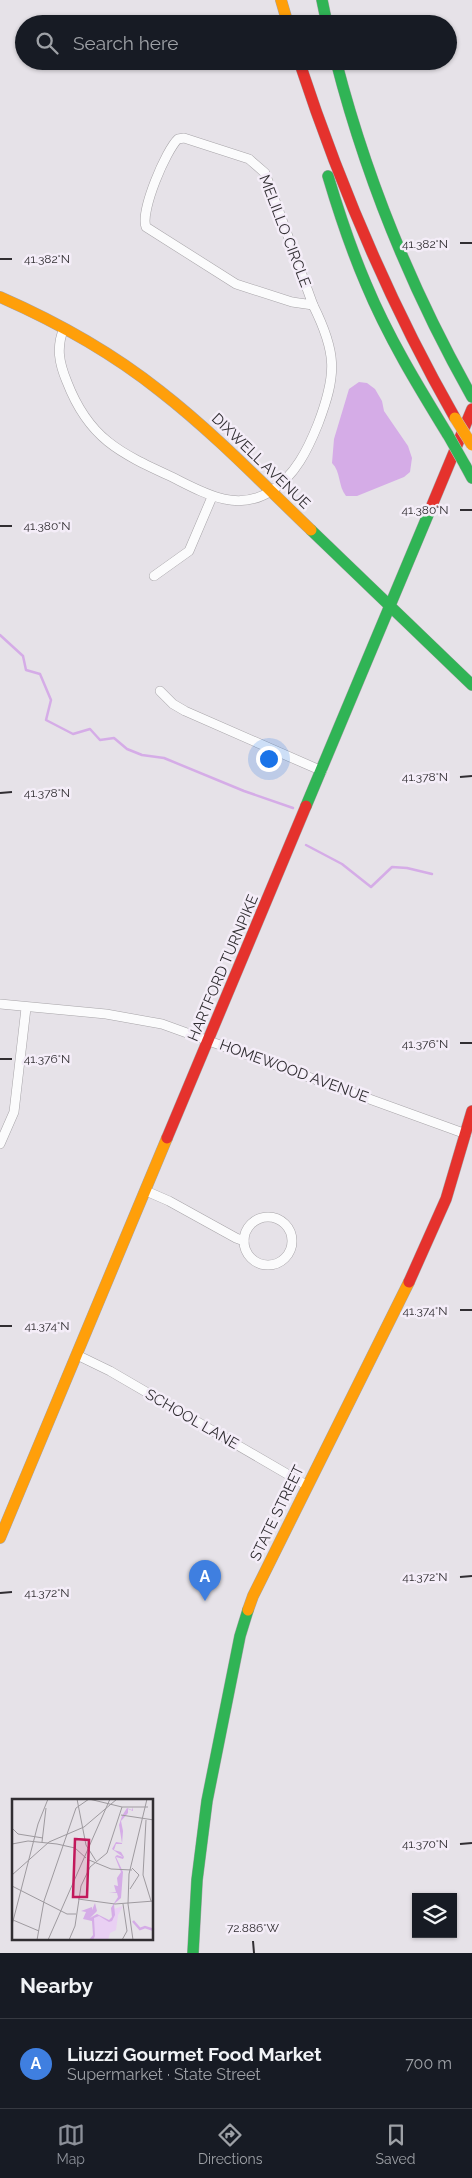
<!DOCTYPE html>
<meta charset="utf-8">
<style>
body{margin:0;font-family:Raleway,sans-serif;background:#242831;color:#f1f3f6}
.controls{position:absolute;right:15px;bottom:15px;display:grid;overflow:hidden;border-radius:0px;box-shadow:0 1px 4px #0004}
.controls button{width:45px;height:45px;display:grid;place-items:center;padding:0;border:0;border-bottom:1px solid #363941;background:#171b24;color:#f1f3f6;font:25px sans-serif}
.you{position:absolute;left:268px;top:758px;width:18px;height:18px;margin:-12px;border:4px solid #fff;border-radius:50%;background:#1a73e8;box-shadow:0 0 0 8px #1a73e833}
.badge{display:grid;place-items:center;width:32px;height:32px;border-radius:50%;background:#8c9099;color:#fff;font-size:16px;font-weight:700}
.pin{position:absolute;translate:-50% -41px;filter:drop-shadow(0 1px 2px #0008)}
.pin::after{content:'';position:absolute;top:26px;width:18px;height:15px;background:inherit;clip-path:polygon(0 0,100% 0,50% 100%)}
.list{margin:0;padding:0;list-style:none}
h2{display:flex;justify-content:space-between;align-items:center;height:65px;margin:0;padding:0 20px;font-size:21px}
h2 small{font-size:16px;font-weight:400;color:#9ea1a6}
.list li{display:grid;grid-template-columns:32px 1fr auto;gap:15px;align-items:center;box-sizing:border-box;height:90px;padding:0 20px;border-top:1px solid #363941}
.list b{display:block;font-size:19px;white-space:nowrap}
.list p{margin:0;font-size:16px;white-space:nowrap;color:#9ea1a6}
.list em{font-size:16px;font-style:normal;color:#9ea1a6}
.icon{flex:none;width:28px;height:28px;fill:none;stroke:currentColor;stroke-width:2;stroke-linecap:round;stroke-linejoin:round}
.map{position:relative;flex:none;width:472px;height:1953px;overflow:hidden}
.search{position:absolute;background:#171b24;box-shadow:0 1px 4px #0004;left:15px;right:15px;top:15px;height:55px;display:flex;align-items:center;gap:12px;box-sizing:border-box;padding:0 18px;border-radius:28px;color:#9ea1a6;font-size:19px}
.sheet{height:155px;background:#171b24}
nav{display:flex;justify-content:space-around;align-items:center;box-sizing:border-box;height:70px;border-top:1px solid #363941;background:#171b24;font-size:14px;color:#9ea1a6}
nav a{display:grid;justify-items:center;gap:2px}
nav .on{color:#8c9099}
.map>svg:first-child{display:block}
.water{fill:#d5ace7}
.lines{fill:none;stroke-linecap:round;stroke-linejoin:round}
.stream{stroke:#d5ace7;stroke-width:2.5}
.street-casing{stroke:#a7a4a8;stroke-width:10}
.fast-casing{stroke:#a7a4a8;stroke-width:12}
.slow-casing{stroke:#a7a4a8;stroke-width:12}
.jam-casing{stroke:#a7a4a8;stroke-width:12}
.street{stroke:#fbfbfc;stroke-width:9}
.fast{stroke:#30b455;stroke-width:11}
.slow{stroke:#ff9f0a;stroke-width:11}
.jam{stroke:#e5322d;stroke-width:11}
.fast-bridge-casing{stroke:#c1bfc2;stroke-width:12;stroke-linecap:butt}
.slow-bridge-casing{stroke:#c1bfc2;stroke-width:12;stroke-linecap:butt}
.fast-bridge{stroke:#30b455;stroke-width:11}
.slow-bridge{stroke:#ff9f0a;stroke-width:11}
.ticks{fill:none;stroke:#312e32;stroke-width:2}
.labels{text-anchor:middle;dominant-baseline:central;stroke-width:5;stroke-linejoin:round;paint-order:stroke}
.street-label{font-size:15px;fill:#312e32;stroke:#f4edf8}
.inset-river{fill:none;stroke:#d5ace7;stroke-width:2.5}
.inset-road{fill:none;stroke:#9e9a9f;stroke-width:1}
.view{fill:#c2185b;fill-opacity:0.15;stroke:#c2185b;stroke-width:2.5}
.inset-edge{fill:none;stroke:#312e32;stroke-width:2.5}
.ticks-label{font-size:12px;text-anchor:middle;fill:#312e32;stroke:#f4edf8;stroke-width:5;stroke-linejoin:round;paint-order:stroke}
</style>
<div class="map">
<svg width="472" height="1953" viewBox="0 0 472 1953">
<rect width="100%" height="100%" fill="#e6e2e8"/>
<path class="water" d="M359,382L367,383L375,389L382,401L384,411L408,446L412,458L410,472L404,477L357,496H346C338,486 341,472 332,463L334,439L349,389Z"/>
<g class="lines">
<g class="stream">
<path d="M0,635L23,656L26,670L40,674L51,700L46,720L73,734L90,729L100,740L114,738L127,749L142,755L164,758L244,791L293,808"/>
<path d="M306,845L342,864L371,887L392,867L407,868L432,874"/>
</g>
<g class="street-casing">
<g id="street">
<path d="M184,138L249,159L265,173L313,305L292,302L236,284L146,227C140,211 166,150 178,139Z"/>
<path d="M64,328C56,347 59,363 67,382C89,439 120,453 172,477C204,493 237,513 271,491C295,476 308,449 318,424C337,374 337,353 313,305"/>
<path d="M154,576L189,551L212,497"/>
<path d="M160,691L173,704L185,711L322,771"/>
<path d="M0,1004L106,1014L162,1024L466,1134"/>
<path d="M0,1144L14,1112L26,1008"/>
<path d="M146,1191L169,1201L236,1238L244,1241"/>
<circle cx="268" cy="1241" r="24"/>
<path d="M77,1355L110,1371L306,1485"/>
</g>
</g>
<g class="fast-casing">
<g id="fast">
<path d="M322,0L327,24"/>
<path d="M336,61C367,181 411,289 472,397"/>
<path d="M328,176C339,213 351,249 366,284C388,337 418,386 448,435"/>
<path d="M465,465L472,478"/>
<path d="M311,530L472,685"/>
<path d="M306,806L430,510"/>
<path d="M193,1953L197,1880L207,1801L240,1636L248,1610"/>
</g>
</g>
<g class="slow-casing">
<g id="slow">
<path d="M281,0L288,24"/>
<path d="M0,297C57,322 111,352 160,391C214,433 262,483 311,530"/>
<path d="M0,1538L167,1138"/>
<path d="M248,1610L253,1596L409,1282"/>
</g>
</g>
<g class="jam-casing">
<g id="jam">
<path d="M299,61C340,186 390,304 455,418"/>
<path d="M430,510L472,409"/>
<path d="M167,1138L306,806"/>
<path d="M409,1282L446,1199L472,1111"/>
</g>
</g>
<use href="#street" class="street"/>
<use href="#fast" class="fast"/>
<use href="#slow" class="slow"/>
<use href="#jam" class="jam"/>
<g class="fast-bridge-casing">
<path id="fast-bridge" d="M448,435L465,465"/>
</g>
<g class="slow-bridge-casing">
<path id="slow-bridge" d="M455,418L472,445"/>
</g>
<use href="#fast-bridge" class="fast-bridge"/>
<use href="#slow-bridge" class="slow-bridge"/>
</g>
<path class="ticks" d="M460,243H472M0,259H12M460,510H472M0,526H12M460,777L472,776M0,793L12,792M460,1043H472M0,1059H12M460,1310H472M0,1326H12M460,1577L472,1576M0,1593L12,1592M460,1844L472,1843M253,1941L254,1953"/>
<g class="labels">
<g class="street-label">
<text transform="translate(285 231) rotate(69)">MELILLO CIRCLE</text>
<text transform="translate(261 461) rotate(44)">DIXWELL AVENUE</text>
<text transform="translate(223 968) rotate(-67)">HARTFORD TURNPIKE</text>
<text transform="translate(294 1071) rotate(20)">HOMEWOOD AVENUE</text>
<text transform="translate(192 1419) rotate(30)">SCHOOL LANE</text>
<text transform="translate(277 1513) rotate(-64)">STATE STREET</text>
</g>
</g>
<g transform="translate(12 1799)">
<rect width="141" height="141" fill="#e6e2e8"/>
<path d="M111,107L106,116L104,131L98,134L96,141H81L82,118L87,117L98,123L102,110Z" fill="#e9d0f3"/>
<path d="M121,8V12L116,10V14L109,22L111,32L110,45H104L102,51L109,53L112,58L111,60L104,58L111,73L109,99L102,105L103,116L100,122L97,123L87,117L82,119L83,137L81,141H77L81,136L80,122L71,120L74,113L69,112L80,108V111L83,104L85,112L78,119L85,115L97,121L100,118L99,109L106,98L105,94L97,93H104L102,86L106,87L105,79L109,73L103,58L105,56L111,58L100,50L104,43L110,44L107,26L110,17L115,9L120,11Z" fill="#d5ace7"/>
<path class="inset-river" d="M121,122L128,130L133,128L142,131"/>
<path class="inset-road" d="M65,0L74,46L84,62M109,16L142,21M134,21L131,76L139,102M0,29L6,35L31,39M30,43L34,9M0,45L16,42L45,45L63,49L74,59M77,61L99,70L120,71M0,76L37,43L72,28L105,0M0,87L55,115H64M118,90L127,76L120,69M66,100L103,105L142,102M1,121L27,132M0,126L26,25L36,0M25,141L32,102L64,9L77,0L110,8H136M36,141L98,0M57,141L63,127L69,87L78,68L95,54L110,8M110,141L115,132L111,105M121,141L116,105L117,75L135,0"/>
<path class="view" d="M63,40L77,41L75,98H61Z"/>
<rect width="141" height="141" class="inset-edge"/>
</g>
<g class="ticks-label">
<text x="425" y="248">41.382°N</text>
<text x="47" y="263">41.382°N</text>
<text x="425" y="514">41.380°N</text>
<text x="47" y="530">41.380°N</text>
<text x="425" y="781">41.378°N</text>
<text x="47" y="797">41.378°N</text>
<text x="425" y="1048">41.376°N</text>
<text x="47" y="1063">41.376°N</text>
<text x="425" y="1315">41.374°N</text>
<text x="47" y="1330">41.374°N</text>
<text x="425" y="1581">41.372°N</text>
<text x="47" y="1597">41.372°N</text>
<text x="425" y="1848">41.370°N</text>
<text x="253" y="1932">72.886°W</text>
</g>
</svg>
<div class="controls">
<button><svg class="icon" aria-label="layers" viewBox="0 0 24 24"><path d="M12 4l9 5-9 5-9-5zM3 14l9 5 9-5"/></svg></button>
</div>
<div class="you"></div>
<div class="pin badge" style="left:205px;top:1601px;background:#3f7fe0">A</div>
<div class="search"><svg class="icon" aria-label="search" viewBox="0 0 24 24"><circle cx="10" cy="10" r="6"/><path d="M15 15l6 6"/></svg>Search here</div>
</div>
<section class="sheet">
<h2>Nearby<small></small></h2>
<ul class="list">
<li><span class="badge" style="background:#3f7fe0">A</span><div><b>Liuzzi Gourmet Food Market</b><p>Supermarket · State Street</p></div><em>700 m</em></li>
</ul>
</section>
<nav>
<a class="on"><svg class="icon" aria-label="map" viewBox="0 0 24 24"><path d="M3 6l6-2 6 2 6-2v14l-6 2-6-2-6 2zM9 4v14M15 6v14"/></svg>Map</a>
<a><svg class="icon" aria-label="directions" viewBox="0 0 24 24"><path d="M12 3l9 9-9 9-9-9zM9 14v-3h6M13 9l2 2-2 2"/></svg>Directions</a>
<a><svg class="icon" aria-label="saved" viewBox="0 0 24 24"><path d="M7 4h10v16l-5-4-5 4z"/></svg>Saved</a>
</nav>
